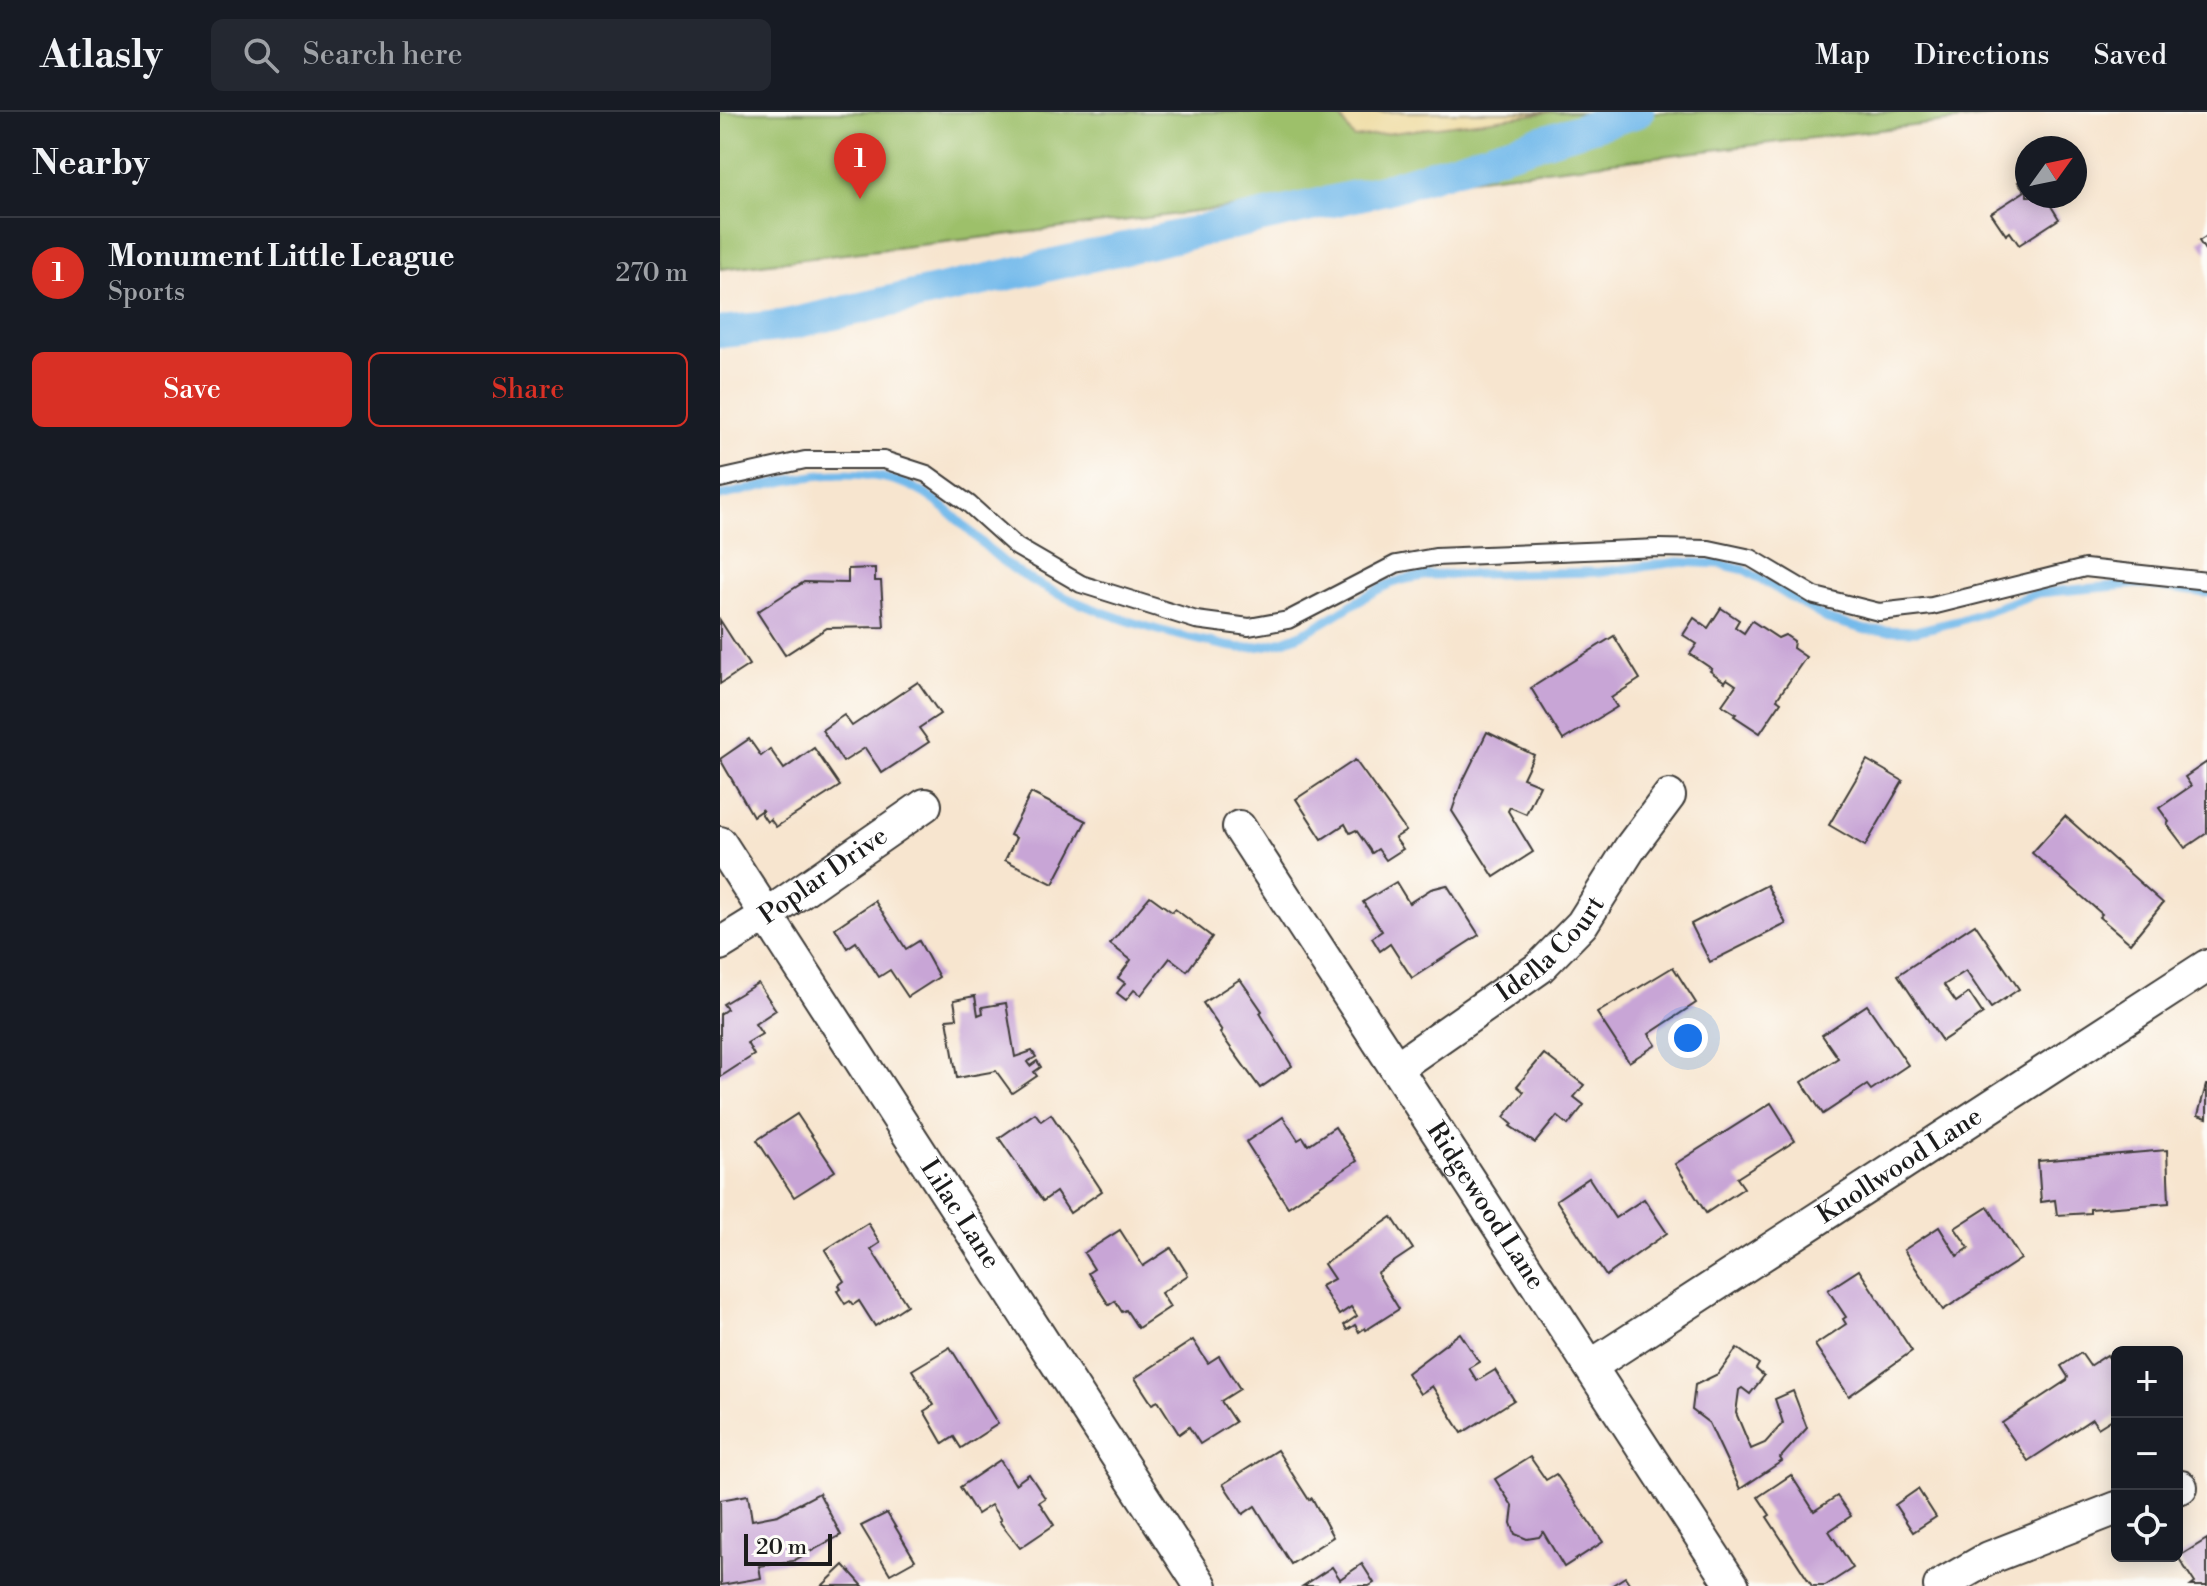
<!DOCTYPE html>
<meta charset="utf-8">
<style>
body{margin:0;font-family:"Libre Bodoni",serif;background:#242831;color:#f1f3f6}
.controls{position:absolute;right:24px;bottom:24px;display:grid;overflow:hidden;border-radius:12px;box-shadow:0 4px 20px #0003}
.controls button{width:72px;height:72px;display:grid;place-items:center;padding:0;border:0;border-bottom:2px solid #363941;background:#171b24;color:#f1f3f6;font:40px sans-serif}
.compass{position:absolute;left:1295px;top:24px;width:72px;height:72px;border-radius:50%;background:#171b24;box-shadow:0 4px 20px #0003;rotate:57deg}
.scale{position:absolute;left:24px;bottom:20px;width:88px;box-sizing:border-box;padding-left:8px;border:4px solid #1c1c1c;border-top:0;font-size:22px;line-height:28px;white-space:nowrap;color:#1c1c1c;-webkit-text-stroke:6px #fdfcf7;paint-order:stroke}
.you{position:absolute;left:968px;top:926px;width:28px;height:28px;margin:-20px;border:6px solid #fff;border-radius:50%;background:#1a73e8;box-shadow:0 0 0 12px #1a73e833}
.badge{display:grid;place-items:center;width:52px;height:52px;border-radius:50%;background:#d93025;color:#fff;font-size:26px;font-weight:700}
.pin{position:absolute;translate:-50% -66px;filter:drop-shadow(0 2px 4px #0008)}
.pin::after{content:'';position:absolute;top:42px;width:28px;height:24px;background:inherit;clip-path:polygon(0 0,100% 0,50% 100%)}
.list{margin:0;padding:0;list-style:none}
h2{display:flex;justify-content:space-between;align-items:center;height:104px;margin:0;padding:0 32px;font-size:34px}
h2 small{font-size:26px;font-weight:400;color:#9ea1a6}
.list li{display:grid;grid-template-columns:52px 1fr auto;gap:24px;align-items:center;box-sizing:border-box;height:112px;padding:0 32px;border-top:2px solid #363941}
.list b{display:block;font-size:30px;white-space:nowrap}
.list p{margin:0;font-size:26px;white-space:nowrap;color:#9ea1a6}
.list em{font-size:26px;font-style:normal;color:#9ea1a6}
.actions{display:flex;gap:16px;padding:24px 32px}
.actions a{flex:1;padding:18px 0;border:2px solid #d93025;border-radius:12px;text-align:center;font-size:28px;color:#d93025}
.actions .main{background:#d93025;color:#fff}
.icon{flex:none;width:44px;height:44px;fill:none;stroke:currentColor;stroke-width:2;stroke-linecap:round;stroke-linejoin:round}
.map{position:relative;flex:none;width:1487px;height:1474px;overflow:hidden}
header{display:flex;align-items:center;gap:48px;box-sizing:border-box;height:112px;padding:0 40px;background:#171b24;border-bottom:2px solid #363941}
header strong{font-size:38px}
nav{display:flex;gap:44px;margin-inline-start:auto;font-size:28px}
.search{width:560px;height:72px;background:#242831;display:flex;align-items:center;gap:20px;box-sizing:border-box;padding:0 28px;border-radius:12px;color:#9ea1a6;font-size:30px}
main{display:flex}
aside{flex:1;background:#171b24}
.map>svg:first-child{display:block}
.green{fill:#9dc06a;stroke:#5c6e43;stroke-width:2}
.sand{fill:#eeda9e;stroke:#857b5d;stroke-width:2}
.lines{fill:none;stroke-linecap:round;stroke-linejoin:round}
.stream{stroke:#73baeb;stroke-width:9}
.canal{stroke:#73baeb;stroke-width:32}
.building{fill:#c8a5d6}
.service-casing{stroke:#3d3a37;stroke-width:20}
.minor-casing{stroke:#3d3a37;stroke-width:36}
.service{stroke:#fff;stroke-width:16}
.minor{stroke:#fff;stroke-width:32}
.labels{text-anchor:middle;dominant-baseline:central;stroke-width:6;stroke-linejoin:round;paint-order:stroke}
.street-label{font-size:26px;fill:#1c1c1c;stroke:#fdfcf7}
</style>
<header>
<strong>Atlasly</strong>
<div class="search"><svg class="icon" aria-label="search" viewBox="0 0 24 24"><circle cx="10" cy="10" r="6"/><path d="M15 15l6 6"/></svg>Search here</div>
<nav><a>Map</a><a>Directions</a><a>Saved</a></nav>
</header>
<main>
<aside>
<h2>Nearby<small></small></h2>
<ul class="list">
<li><span class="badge">1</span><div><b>Monument Little League</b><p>Sports</p></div><em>270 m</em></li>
</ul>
<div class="actions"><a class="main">Save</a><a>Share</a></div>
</aside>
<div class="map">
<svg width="1487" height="1474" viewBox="0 0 1487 1474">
<rect width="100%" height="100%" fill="#fdfcf7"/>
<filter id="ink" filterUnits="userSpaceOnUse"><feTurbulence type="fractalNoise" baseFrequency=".0125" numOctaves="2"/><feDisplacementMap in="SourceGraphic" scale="16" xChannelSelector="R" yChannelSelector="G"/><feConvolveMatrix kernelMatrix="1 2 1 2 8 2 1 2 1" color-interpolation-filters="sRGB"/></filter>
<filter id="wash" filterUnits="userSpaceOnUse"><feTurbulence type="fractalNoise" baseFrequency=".006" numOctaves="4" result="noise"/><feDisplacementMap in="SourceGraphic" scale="32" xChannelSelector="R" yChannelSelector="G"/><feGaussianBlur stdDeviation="1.8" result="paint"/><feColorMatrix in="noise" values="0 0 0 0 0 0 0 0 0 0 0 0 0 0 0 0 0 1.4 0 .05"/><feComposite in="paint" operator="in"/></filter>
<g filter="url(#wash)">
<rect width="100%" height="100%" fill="#f7e5cf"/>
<path class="green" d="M0,0H1309L0,157Z"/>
<path class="sand" d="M617,0H831L634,26Z"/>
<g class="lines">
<path class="stream" d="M0,384C61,371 111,352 173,368C220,380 249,423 285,451C333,488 428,518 488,530C499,532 512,536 524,536C584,533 612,501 661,476C676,468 692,466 708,463L880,460L958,450L1000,452L1025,458L1107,507L1146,518L1196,519L1238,509L1318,481L1419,472L1487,481"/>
<path class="canal" d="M0,220L61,214L666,77L918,0"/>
</g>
<g id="blocks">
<g class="building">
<path d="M1307,64V84H1333L1337,90L1331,94L1339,107L1299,133L1290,120L1286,123L1271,101L1305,79L1298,70Z"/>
<path d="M1487,124V141L1479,129Z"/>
<path d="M155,456V469H161L164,515L107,516L65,543L37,500L84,470L128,471V457Z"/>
<path d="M1001,496L1019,508L1015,515L1024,521L1032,509L1058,526L1065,523L1074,529L1073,536L1086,545L1057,587L1061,590L1040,621L1014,604L1016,602L1002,593L1016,573L1007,567L1005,570L990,559L992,557L970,542L977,532L963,523L974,506L988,516Z"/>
<path d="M0,508L29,553L0,572Z"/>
<path d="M894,524L920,567L891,586L897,595L843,628L811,576Z"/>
<path d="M198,570L220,602L199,616L209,630L162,661L145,636L123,650L102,618L124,603L132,614Z"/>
<path d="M767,620L814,643L803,666L820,673L806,702L790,695L788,699L813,740L774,765L732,699L741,673Z"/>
<path d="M29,627L41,644L50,637L64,657L94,636L120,674L56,715L50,707L47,710L41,701L43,697L33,704L0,647Z"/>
<path d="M635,648L686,719L675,726L683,737L666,748L658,737L652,741L636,718L630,721L625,712L602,727L576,687Z"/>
<path d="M1147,648L1183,669L1145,734L1109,713Z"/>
<path d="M1487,650V721L1465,736L1447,712L1449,710L1439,696L1471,674L1465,665Z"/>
<path d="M311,681L366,709L333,772L285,748L296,726L290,723Z"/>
<path d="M1345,704L1443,791L1410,831L1379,805L1382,802L1312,741Z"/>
<path d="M676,770L689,791L711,777L727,773L759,823L692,866L670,832L660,839L652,826L662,819L643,790Z"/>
<path d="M1047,773L1066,812L990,850L971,812Z"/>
<path d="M430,784L452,800L455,797L492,825L467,859L450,846L421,883L414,878L406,888L397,881L405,871L398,866L411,848L390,832Z"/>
<path d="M155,789L186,837L199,829L219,865L188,885L170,858L159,865L136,830L127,836L115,816Z"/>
<path d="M1255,812L1299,877L1271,896L1246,859L1224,873L1236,890L1249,881L1263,902L1222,929L1178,863Z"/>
<path d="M953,855L976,891L929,922L936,933L909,950L877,901Z"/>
<path d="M520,867L542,899L540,901L572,954L540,976L500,921L502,919L483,891Z"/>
<path d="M38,871L56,898L35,912L42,922L27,931L34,943L0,965V902L7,897L3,892Z"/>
<path d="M255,884L258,903L263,901L262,895L286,891L295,945L312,939L316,945L307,950L310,954L317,949L321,955L314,960L317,964L292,981L276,959L237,966L227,907L237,906L234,888Z"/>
<path d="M1147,893L1188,953L1151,978L1147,973L1103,1002L1082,970L1118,946L1102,923Z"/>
<path d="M824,942L864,973L854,985L864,993L848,1013L837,1004L815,1031L790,1014L792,1012L784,1005L804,980L797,974Z"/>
<path d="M1486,973H1487V1006L1478,1003Z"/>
<path d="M1051,991L1075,1029L1017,1066L1024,1076L986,1101L955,1052Z"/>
<path d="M315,1001L321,1009L331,1002L382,1079L350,1101L336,1080L323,1089L279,1026Z"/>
<path d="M77,1002L115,1059L74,1085L37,1028Z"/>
<path d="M563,1005L578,1028L583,1025L588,1033L615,1015L637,1049L568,1095L526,1030Z"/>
<path d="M1447,1038L1449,1091L1370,1097V1101L1337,1103L1335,1088L1321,1090L1318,1049Z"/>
<path d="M869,1066L895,1106L924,1087L947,1121L886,1164L836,1088Z"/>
<path d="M1268,1095L1301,1147L1223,1198L1184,1138L1219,1115L1237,1144L1249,1136L1235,1116Z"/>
<path d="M672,1105L693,1137L657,1161L679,1197L646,1218L645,1216L639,1220L635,1213L627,1218L624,1213L637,1204L631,1195L619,1203L601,1174L614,1167L604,1152Z"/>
<path d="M148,1111L160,1131L151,1137L187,1193L155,1214L139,1189L133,1193L130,1189L125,1192L117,1179L121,1177L119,1173L124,1169L105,1138Z"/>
<path d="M400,1118L423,1154L451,1136L468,1163L441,1181L450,1195L418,1216L406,1198L402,1200L395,1189L389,1193L368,1161L374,1157L364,1141Z"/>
<path d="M1139,1158L1192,1239L1129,1284L1095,1233L1126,1212L1123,1207L1126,1205L1108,1178Z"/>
<path d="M740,1221L759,1250L749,1256L757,1269L775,1258L794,1288L742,1321L712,1274L700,1282L687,1261Z"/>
<path d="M473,1228L488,1251L499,1244L520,1277L501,1289L515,1310L480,1332L469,1315L459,1322L438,1289L432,1292L415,1266Z"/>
<path d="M230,1235L278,1312L241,1336L234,1325L223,1332L204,1299L214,1293L192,1258Z"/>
<path d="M1017,1236L1039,1252L1036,1257L1044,1264L1030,1282L1022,1276L1019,1278L1016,1301L1031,1337L1045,1331L1063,1311L1055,1287L1073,1279L1087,1316L1060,1346L1062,1349L1020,1377L989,1311L972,1298L975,1273L998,1262Z"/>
<path d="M1361,1241L1370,1254L1387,1243L1397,1258V1304L1378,1316L1372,1307L1308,1349L1282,1311L1347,1268L1348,1265L1341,1254Z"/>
<path d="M557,1338L589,1388L592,1386L613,1425L571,1452L535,1394L523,1402L503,1372Z"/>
<path d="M810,1345L826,1368L836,1362L883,1430L844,1455L823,1420L819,1425L807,1427L795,1422L791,1411L793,1395L775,1367Z"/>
<path d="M280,1348L295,1372L309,1362L325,1386L319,1390L334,1413L300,1436L279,1409L281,1408L271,1393L257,1402L240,1375Z"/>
<path d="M1071,1363L1094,1399L1117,1384L1131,1404L1109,1419L1133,1456L1105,1474H1092L1047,1405L1050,1403L1038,1385Z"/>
<path d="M1198,1377L1216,1405L1193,1420L1175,1393Z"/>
<path d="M99,1381L121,1423L73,1449L39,1454L41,1466L1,1473L0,1388L28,1383L32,1408L58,1403Z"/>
<path d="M167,1401L195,1448L170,1462L141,1414Z"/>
<path d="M1487,1427V1474H1471L1475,1471L1458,1445Z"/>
<path d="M642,1452L654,1471L649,1474H583L612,1455L620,1467Z"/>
<path d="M124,1453L143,1474H102Z"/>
<path d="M905,1465L911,1474H891Z"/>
</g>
</g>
</g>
<g filter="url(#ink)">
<use href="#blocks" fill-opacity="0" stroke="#3d3a37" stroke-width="2"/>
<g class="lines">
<g class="service-casing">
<path id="service" d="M0,367L85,348H164L207,362L249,392L297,435L361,472L476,508L529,515L568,508L676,452L715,445L939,436L989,437L1031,446L1095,484L1159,500L1212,494L1365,456L1487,469"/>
</g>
<g class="minor-casing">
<g id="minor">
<path id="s1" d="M519,715L1013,1474"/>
<path id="s2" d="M0,731L481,1474"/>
<path id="s3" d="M0,832L47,803L205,693"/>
<path id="s4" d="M676,956L819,856L862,812L910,736L949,684"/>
<path id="s5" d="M871,1254L1487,854"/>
<path d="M1457,1376L1461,1375"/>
<path d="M1220,1474L1269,1446L1397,1396"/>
</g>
</g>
<use href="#service" class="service"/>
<use href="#minor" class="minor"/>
</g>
</g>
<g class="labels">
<g class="street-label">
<text stroke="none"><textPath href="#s3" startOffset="124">Poplar Drive</textPath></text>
<text stroke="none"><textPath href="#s4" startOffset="196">Idella Court</textPath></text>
<text stroke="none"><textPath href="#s5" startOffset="368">Knollwood Lane</textPath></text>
<text stroke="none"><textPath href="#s1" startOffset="452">Ridgewood Lane</textPath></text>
<text stroke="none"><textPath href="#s2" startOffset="442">Lilac Lane</textPath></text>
</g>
</g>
</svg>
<div class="controls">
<button>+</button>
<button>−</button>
<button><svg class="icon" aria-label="locate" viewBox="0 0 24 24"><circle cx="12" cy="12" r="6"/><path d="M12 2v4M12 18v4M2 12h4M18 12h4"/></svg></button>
</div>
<svg class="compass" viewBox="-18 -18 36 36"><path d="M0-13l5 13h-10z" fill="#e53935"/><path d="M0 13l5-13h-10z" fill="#9ea1a6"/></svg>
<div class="scale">20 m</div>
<div class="you"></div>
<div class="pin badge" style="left:140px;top:87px">1</div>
</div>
</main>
